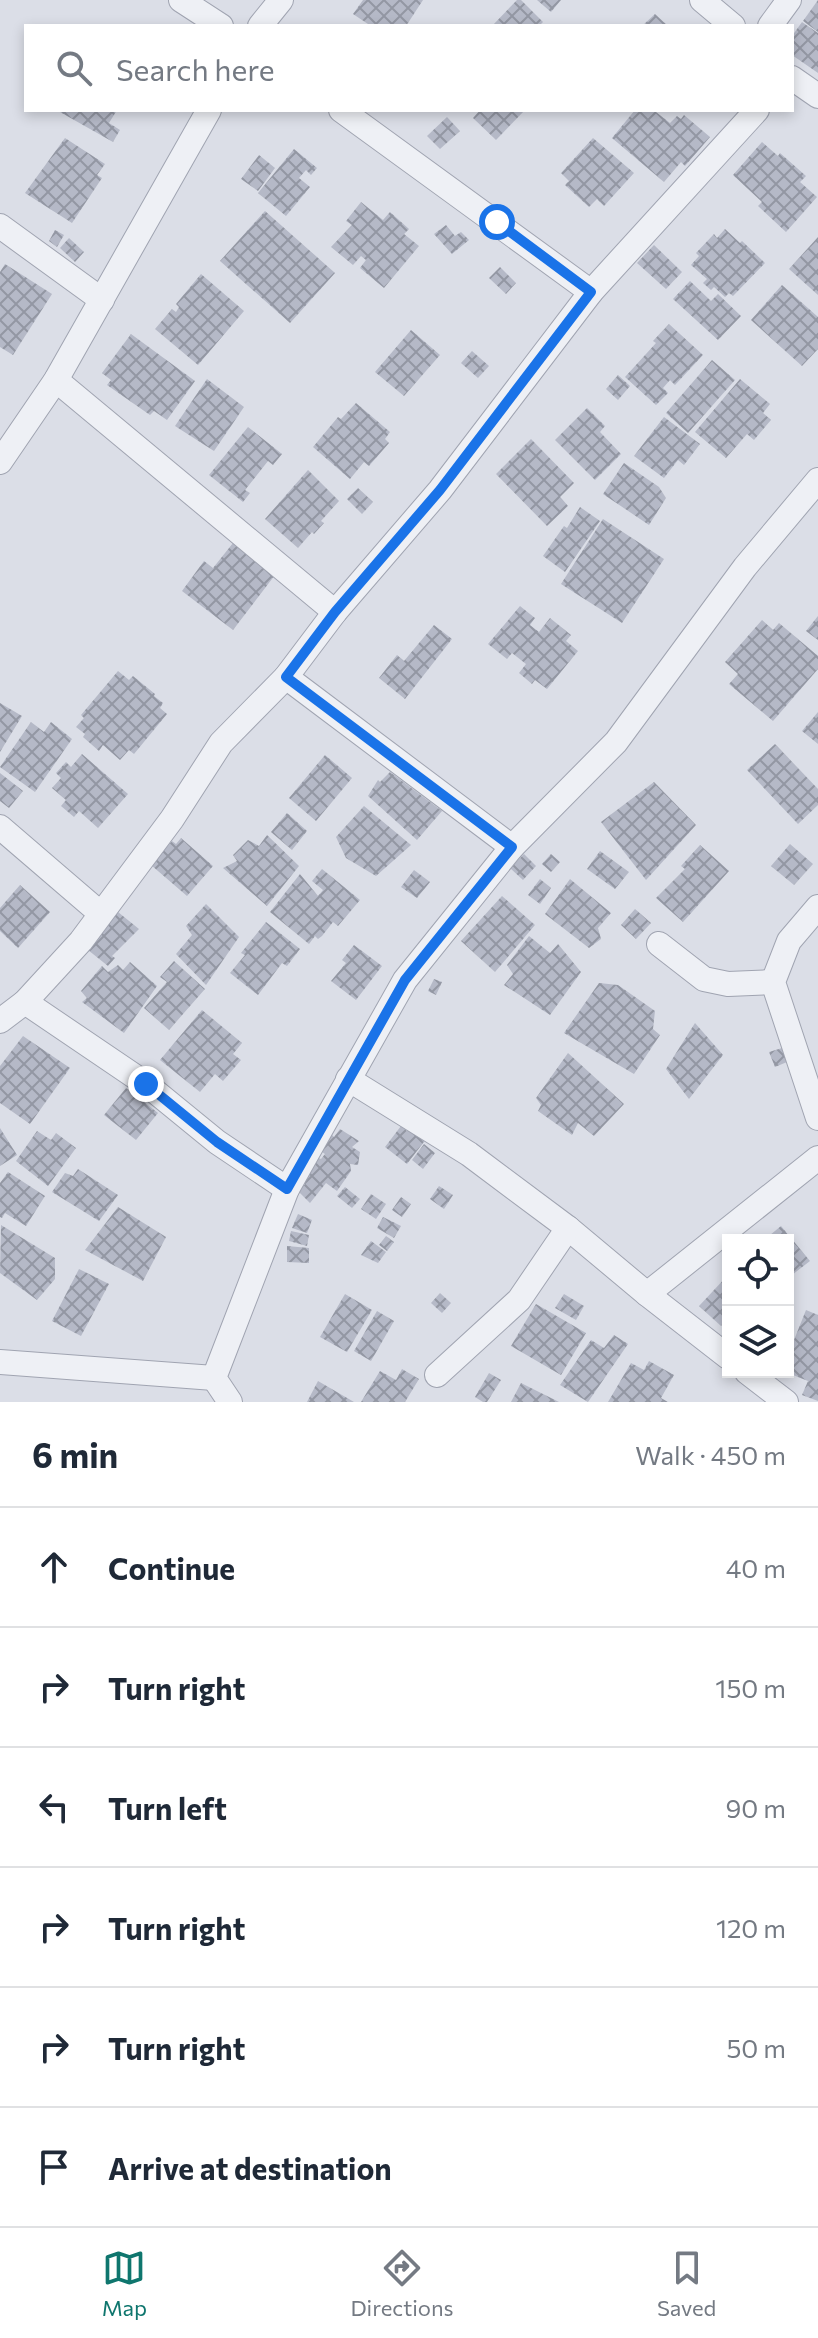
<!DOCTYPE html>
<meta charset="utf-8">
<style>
body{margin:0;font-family:Commissioner,sans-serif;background:#f6f6f7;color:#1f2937}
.controls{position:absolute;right:24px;bottom:24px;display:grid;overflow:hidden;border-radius:0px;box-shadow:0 4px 12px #0003}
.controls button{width:72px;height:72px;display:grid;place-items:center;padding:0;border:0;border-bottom:2px solid #e0e1e3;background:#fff;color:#1f2937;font:40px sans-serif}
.stop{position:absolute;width:24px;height:24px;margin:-18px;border:6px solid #1a73e8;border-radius:50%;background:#fff}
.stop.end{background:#1a73e8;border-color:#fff;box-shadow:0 2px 8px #0008}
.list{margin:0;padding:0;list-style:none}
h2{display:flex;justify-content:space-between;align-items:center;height:104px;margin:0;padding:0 32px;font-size:34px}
h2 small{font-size:26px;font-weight:400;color:#747a83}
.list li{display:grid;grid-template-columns:52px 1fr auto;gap:24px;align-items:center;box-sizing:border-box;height:120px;padding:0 32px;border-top:2px solid #e0e1e3}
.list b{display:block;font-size:30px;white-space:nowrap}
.list em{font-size:26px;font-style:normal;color:#747a83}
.icon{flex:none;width:44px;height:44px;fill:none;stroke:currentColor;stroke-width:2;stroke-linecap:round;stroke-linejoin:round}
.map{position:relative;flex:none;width:818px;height:1402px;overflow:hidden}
.search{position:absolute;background:#fff;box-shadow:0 4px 12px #0003;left:24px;right:24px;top:24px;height:88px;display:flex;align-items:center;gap:20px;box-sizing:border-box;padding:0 28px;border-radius:0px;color:#747a83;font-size:30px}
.sheet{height:824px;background:#fff}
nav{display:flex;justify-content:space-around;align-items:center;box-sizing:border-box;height:112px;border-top:2px solid #e0e1e3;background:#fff;font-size:22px;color:#747a83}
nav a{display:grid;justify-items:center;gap:4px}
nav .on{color:#0f766e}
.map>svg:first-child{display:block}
.building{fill:url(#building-cross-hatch)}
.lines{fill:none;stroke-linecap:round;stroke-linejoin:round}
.minor-casing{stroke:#a0a4b1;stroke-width:26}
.minor{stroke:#eef0f5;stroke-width:24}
.route{stroke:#1a73e8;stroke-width:10}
</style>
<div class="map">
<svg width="818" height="1402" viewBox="0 0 818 1402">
<defs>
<pattern id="building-cross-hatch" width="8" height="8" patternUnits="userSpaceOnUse" patternTransform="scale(2)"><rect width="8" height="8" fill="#b5b9c7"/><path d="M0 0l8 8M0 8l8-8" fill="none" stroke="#9397a3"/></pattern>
</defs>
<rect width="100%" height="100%" fill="#dbdee7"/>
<g class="building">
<path d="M363,0H423L406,26H371L353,14Z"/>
<path d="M517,0H521L543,22L539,26H492Z"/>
<path d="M537,0H561L551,12Z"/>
<path d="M818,0V32L803,21Z"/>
<path d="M655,14L668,26H642Z"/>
<path d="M802,22L818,33V73L792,55V36Z"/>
<path d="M62,110H117L109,123L120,130L113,142L60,112Z"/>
<path d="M480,110H525L496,140L473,118Z"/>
<path d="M635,110H657L656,112L670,123L677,116L681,119L684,115L710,137L685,166L681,162L664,182L612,138Z"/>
<path d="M447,117L460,131L440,149L427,136Z"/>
<path d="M65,138L105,164L97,175L102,178L72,223L25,193Z"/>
<path d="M593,138L634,173L604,206L597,199L589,207L565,185L569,181L561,173Z"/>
<path d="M762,142L778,156L780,153L806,176L800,182L817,197L786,232L758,206L762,202L733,175Z"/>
<path d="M294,149L317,168L311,175L306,170L299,178L310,187L286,216L258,193Z"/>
<path d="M259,155L275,168L258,191L241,179Z"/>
<path d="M361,202L383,220L390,212L409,229L404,234L419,246L384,288L360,268L366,260L361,256L353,265L331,247L352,225L346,221Z"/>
<path d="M265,211L335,273L290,323L220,261Z"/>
<path d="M446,225L455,236L461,232L469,240L452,254L434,234Z"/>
<path d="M725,229L740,243L742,241L765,263L733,296L729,293L725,297L714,287L711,290L703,283L707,279L691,265L699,256L696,253L714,234L717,238Z"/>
<path d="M55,230L64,235L57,247L49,241Z"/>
<path d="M818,237V295L789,269Z"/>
<path d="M69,238L84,252L75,262L60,248Z"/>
<path d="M654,245L682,272L666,289L637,263Z"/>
<path d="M5,264L52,294L13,355L0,347V272Z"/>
<path d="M500,267L516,283L506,294L489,278Z"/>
<path d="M201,274L244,311L198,365L155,329L172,309L176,312L179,307L176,304Z"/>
<path d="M690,281L711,301L718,294L741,316L718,340L673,299Z"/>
<path d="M782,285L818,317V349L802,366L751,320Z"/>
<path d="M669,324L703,355L675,385L670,380L663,388L668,393L656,405L625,377L656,343L653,341Z"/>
<path d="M411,330L440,355L404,396L375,372Z"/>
<path d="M131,334L195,381L167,420L154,411L150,415L107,385L111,380L102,373Z"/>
<path d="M472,351L489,366L478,378L461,363Z"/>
<path d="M712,360L735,380L688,433L666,413Z"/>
<path d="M618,375L630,386L618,400L606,389Z"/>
<path d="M207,379L244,407L214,451L175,426Z"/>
<path d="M740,379L770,404L763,413L771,420L754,440L747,434L726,458L695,432Z"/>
<path d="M356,403L390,432L385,439L389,443L369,466L364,462L350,479L313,447L338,417L341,419Z"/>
<path d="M587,408L605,426L600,432L621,454L595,480L555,440Z"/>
<path d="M664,417L700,444L684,465L678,460L664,478L634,456Z"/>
<path d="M248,427L282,454L273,465L268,461L245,490L250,493L243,502L209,475Z"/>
<path d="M531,439L574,483L560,497L568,506L547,526L496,474Z"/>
<path d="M624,463L659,487L666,498L649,525L603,494Z"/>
<path d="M308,470L339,501L321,521L324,523L314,534L312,532L298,548L265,519Z"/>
<path d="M358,488L373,502L362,514L347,499Z"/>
<path d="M580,507L600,521L565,572L543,556L564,526L567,528Z"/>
<path d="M603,519L664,559L622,623L561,584Z"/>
<path d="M233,543L275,575L233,630L182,591L204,561L213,568Z"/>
<path d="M520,606L535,618L530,625L539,632L550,618L571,635L566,641L578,651L547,689L535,680L532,684L519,673L526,664L512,653L507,659L488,644Z"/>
<path d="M818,616V640L806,631Z"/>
<path d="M762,620L773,630L779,623L818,656V669L773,721L729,684L738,674L725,662Z"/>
<path d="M434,625L452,639L405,699L379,678L397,655L404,661Z"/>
<path d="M118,671L129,680L133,676L155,694L154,696L163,703L160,708L167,714L134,754L129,750L120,760L103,745L99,751L83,737L85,734L76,727L84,718L81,715Z"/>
<path d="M0,703L22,716L0,752Z"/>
<path d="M818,712V744L802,731Z"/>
<path d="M31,722L44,732L51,722L72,739L35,792L0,767Z"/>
<path d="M775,744L818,789V805L798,824L747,770Z"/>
<path d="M82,754L128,794L98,828L79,811L74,817L61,806L66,800L52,788L61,778L56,773L66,762L71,767Z"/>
<path d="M325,755L352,778L316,821L289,798Z"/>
<path d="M390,772L442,811L417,840L368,796L378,780L380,782Z"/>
<path d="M0,773L23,791L9,808L0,801Z"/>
<path d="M654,782L696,825L646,880L601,822Z"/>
<path d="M364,806L411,845L376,876L346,858L336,837Z"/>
<path d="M287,813L307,831L292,850L271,832Z"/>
<path d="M267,835L299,866L267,906L223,868L237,861L233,855L248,840L259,846Z"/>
<path d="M181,838L213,866L187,896L151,865L172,841L176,844Z"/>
<path d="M790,844L813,864L794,885L771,866Z"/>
<path d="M700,845L729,871L683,922L656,898L685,869L681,866Z"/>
<path d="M600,851L629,872L615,889L587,869Z"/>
<path d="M524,854L536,866L523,880L510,868Z"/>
<path d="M551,854L560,862L551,872L542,864Z"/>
<path d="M322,869L360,900L338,926L333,922L322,936L318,939L315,936L309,944L270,912L300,874L318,896L323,890L312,881Z"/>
<path d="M414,870L430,882L417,898L401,887Z"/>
<path d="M540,879L551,888L540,904L528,895Z"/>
<path d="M570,879L611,913L598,928L601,939L589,948L545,914Z"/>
<path d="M20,885L50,912L18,948L0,931V908Z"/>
<path d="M502,896L535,925L495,972L461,941Z"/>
<path d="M206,904L239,937L206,985L176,954L192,935L186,926Z"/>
<path d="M635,909L651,923L636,939L621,925Z"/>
<path d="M118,912L139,929L112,956L115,958L108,966L88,950Z"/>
<path d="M266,922L300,949L287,966L282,963L258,995L230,973L245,955L241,953Z"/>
<path d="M529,936L550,953L558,944L581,972L550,1015L504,985L513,974L507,965Z"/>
<path d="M354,945L382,966L356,1000L331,981L346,963L342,960Z"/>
<path d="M174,961L205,989L169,1030L144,1008L167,982L160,977Z"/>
<path d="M130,962L157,986L124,1033L82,1002L87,998L81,991L102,966L108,972L118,965L123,970Z"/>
<path d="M434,979L442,982L436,995L428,991Z"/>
<path d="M599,983L618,985L655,1011L653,1029L660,1035L634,1074L564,1033Z"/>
<path d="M202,1010L242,1043L233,1054L241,1060L223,1081L215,1074L200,1092L160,1060Z"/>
<path d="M695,1023L723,1055L689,1099L666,1069Z"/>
<path d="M23,1036L70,1068L30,1124L0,1103V1066Z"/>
<path d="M782,1048L787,1062L775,1067L769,1052Z"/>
<path d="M568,1053L624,1104L594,1136L578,1123L572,1135L538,1111L541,1105L536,1098Z"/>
<path d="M126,1088L158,1113L136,1140L104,1115Z"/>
<path d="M413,1122L430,1134L407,1164L385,1147L401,1126L407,1131Z"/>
<path d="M0,1128L17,1155L0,1166Z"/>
<path d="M340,1129L359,1141L352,1147L360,1152L358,1165L350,1164L351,1171L337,1191L326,1183L310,1203L298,1191L305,1184L298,1177L314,1156L321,1159L325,1154L318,1149L330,1133L334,1137Z"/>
<path d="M37,1131L51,1140L56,1133L76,1148L48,1186L16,1161Z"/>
<path d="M424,1144L435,1153L423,1169L412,1160Z"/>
<path d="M78,1169L118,1195L99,1221L52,1192L65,1173L73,1176Z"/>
<path d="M8,1172L45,1196L26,1226L5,1213L2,1218L0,1217V1183Z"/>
<path d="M439,1186L453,1195L444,1209L430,1199Z"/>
<path d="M345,1187L360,1199L352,1208L337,1196Z"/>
<path d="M371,1194L386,1204L376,1219L361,1209Z"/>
<path d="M401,1197L411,1204L402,1217L392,1210Z"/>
<path d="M118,1207L166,1237L143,1281L85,1250Z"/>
<path d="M298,1214L312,1220L307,1233L292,1228Z"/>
<path d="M383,1217L401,1226L394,1238L377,1228Z"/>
<path d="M1,1225L55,1258V1279L37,1300L0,1273Z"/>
<path d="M781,1226L810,1261L788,1278V1240H764Z"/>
<path d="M291,1231L309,1235L307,1246L289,1241Z"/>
<path d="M386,1236L394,1242L387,1251L379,1245Z"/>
<path d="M371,1241L386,1252L378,1263L361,1255Z"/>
<path d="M287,1246L309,1248V1263L287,1262Z"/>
<path d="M79,1269L109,1284L81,1336L52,1321Z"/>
<path d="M728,1275V1318L721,1326L699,1306Z"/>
<path d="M440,1293L451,1303L442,1313L431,1303Z"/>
<path d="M345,1294L372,1310L347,1352L320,1337Z"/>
<path d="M564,1294L584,1306L576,1320L555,1308Z"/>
<path d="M536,1304L586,1333L561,1375L511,1346Z"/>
<path d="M806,1310L818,1315V1401L802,1395L808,1381L788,1373V1355Z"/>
<path d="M377,1311L394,1321L371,1361L354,1351Z"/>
<path d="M614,1335L628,1344L588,1402L560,1385L591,1340L604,1348Z"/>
<path d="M649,1361L674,1375L661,1398L668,1402H608L631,1363L644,1370Z"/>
<path d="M402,1369L419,1379L405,1402H361L380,1371L396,1380Z"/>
<path d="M489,1373L501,1380L487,1402H483L475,1397Z"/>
<path d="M318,1381L354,1402H307Z"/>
<path d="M521,1383L559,1402H511Z"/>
</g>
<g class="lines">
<g class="minor-casing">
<g id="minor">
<path d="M181,0L221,26"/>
<path d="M702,0L733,26"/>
<path d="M260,26L281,0"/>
<path d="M770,26L789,0"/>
<path d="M792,78L818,96"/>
<path d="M341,110L591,292"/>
<path d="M0,226L102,300"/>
<path d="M56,380L335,612"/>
<path d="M0,462L56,380L209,110"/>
<path d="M286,677L512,847"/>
<path d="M0,827L100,913"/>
<path d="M818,907L789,941L773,982L818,1118"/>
<path d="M659,944L704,979L728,984L773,982"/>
<path d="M25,1002L146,1084L217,1142L287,1189"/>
<path d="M0,1021L25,1002L81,941L172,819L221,743L286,677L335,612L440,490L591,292L757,110"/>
<path d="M348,1079L469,1154L568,1228L647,1294L728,1357"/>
<path d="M647,1294L818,1158"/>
<path d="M0,1362L214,1378"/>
<path d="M747,1372L786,1402"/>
<path d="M437,1375L519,1300L568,1228"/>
<path d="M230,1402L214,1378L287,1189L405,980L512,847L616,742L745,567L818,480"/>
</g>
</g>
<use href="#minor" class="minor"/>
</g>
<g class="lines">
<path class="route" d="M146,1084L217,1142L287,1189L405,980L512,847L286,677L335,612L440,490L591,292L497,222"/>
</g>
</svg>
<div class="controls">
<button><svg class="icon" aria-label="locate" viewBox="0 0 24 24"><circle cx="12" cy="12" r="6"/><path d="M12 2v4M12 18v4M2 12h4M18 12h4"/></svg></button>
<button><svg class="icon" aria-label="layers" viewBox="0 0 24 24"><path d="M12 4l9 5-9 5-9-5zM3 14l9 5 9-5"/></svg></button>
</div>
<div class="stop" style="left:497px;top:222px"></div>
<div class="stop end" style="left:146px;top:1084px"></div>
<div class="search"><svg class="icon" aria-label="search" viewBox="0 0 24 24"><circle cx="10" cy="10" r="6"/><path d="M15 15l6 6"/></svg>Search here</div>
</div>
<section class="sheet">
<h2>6 min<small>Walk · 450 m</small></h2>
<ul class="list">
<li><svg class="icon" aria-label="ahead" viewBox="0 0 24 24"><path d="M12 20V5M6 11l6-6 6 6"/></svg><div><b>Continue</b></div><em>40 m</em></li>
<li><svg class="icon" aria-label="right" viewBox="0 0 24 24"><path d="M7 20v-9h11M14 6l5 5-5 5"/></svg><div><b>Turn right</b></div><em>150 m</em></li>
<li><svg class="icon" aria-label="left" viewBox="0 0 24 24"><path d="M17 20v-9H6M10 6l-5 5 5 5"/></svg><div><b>Turn left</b></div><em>90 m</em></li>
<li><svg class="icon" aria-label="right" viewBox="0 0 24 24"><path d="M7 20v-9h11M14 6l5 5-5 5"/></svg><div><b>Turn right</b></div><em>120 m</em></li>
<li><svg class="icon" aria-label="right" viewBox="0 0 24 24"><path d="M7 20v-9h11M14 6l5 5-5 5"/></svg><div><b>Turn right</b></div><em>50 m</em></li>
<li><svg class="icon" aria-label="arrive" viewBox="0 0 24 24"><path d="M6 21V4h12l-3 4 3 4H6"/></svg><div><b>Arrive at destination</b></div></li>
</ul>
</section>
<nav>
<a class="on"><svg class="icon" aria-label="map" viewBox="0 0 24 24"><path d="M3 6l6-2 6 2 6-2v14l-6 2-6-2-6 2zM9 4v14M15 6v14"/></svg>Map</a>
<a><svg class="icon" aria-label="directions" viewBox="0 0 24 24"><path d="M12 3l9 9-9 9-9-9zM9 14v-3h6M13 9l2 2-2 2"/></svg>Directions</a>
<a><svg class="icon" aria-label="saved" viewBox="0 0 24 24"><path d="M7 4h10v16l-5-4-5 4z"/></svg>Saved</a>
</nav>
